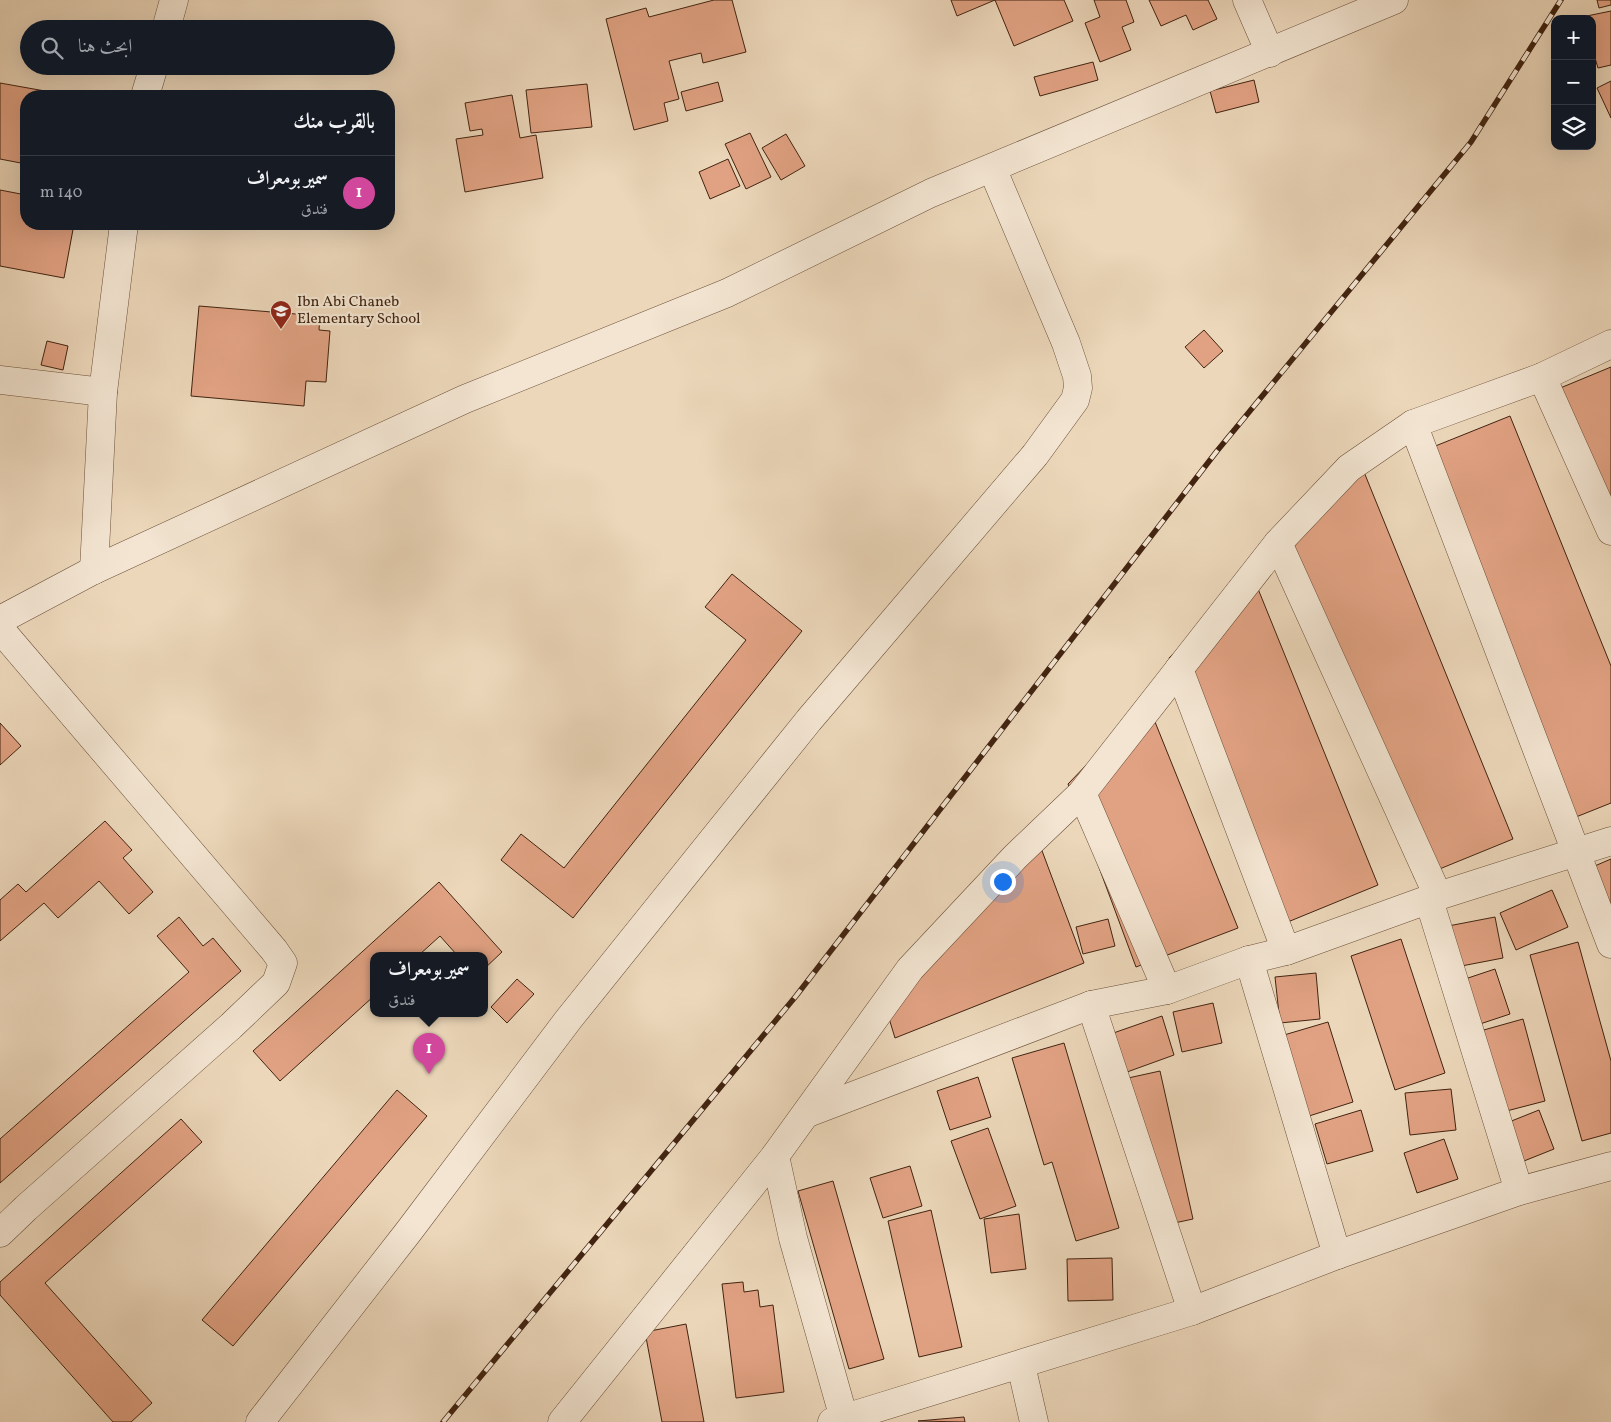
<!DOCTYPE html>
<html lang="ar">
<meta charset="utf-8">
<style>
body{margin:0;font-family:Vollkorn,Amiri,serif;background:#20242c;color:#f1f3f6;direction:rtl}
.controls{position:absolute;right:15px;top:15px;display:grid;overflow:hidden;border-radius:10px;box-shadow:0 5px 20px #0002}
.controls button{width:45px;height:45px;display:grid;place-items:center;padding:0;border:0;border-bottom:1px solid #363941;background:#171b24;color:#f1f3f6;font:25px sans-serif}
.you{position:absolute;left:1002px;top:881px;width:18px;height:18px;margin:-12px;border:4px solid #fff;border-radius:50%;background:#1a73e8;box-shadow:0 0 0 8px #1a73e833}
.badge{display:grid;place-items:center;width:32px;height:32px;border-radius:50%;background:#2563eb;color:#fff;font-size:16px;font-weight:700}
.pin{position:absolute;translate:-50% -41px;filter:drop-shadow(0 1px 2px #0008)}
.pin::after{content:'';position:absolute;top:26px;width:18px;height:15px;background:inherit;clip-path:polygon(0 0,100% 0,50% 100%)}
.popup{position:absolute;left:370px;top:952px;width:118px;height:65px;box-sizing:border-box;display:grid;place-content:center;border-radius:10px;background:#171b24;filter:drop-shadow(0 1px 4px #0005);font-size:16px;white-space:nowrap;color:#9ea1a6}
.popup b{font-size:19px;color:#f1f3f6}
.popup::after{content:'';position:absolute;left:50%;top:100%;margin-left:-10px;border:10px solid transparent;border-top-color:#171b24}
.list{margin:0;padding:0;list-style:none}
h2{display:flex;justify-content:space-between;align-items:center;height:65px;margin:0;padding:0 20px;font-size:21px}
h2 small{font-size:16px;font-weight:400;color:#9ea1a6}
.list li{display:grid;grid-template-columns:32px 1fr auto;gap:15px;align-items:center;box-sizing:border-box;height:75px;padding:0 20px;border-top:1px solid #363941}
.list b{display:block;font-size:19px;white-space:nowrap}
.list p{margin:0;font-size:16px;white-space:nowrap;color:#9ea1a6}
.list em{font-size:16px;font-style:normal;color:#9ea1a6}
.icon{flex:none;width:28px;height:28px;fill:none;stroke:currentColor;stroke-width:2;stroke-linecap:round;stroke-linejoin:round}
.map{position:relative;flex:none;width:1611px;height:1422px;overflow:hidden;direction:ltr}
.search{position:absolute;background:#171b24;box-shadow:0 5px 20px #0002;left:20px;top:20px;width:375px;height:55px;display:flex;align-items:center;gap:12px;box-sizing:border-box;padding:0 18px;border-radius:28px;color:#9ea1a6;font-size:19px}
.panel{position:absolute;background:#171b24;box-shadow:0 5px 20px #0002;left:20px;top:90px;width:375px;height:140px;border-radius:20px;direction:rtl}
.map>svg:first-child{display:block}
.building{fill:#e1a283;stroke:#412310}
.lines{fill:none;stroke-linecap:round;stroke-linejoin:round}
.street-casing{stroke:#6c503a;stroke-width:29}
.street{stroke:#f3e5d2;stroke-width:28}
.rail-casing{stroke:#412310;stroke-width:5.5}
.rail{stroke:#f3e5d2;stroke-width:4;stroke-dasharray:11;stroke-linecap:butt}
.labels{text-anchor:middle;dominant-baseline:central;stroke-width:4.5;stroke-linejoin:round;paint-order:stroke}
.poi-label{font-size:15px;fill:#412310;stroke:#f3e5d2;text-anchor:start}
</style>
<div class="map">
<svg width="1611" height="1422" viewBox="0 0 1611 1422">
<rect width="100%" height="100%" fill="#ecd7ba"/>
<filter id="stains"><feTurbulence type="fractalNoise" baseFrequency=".004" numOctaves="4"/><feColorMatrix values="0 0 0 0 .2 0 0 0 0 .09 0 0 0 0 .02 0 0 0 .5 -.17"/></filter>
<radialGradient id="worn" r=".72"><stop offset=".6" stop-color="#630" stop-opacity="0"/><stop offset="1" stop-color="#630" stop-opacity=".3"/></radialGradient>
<g class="building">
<path d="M714,0H732L746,52L703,63L701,53L669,61L679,99L664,103L668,121L634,130L606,19L646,8L649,17Z"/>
<path d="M951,0H1064L1073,21L1014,46L995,0L957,16Z"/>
<path d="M1094,0H1126L1134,22L1122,27L1131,50L1100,62L1085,23L1100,17Z"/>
<path d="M1149,0H1208L1217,19L1193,30L1186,15L1161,26Z"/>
<path d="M1597,0H1611V5L1599,8Z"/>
<path d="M1611,11V65L1598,68L1595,58H1592V19H1582V17Z"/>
<path d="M1093,62L1098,80L1040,96L1034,77Z"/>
<path d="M1254,80L1259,102L1216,113L1210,91Z"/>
<path d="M1611,81V118L1597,88Z"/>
<path d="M718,82L723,101L686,111L681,92Z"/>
<path d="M0,83L73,96H26V164L0,159Z"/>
<path d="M587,84L592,127L531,133L526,90Z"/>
<path d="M512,95L520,138L536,135L543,178L465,192L456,139L483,135L482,129L470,131L465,103Z"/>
<path d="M750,133L771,177L746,189L725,144Z"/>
<path d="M786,134L805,166L781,180L762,148Z"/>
<path d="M728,159L740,186L710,199L699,172Z"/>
<path d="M0,190L26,195V224H74L64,278L0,266Z"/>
<path d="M199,306L320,316L319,330L330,331L326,382L306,381L304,406L191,396Z"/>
<path d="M1204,330L1223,351L1204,368L1185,347Z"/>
<path d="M47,341L68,346L63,370L41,365Z"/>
<path d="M1611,367V535L1553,391Z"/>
<path d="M1510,416L1611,666V803L1561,823L1413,455Z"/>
<path d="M1364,472L1513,839L1415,879L1283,543Z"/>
<path d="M732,574L802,631L573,918L501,860L521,834L564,868L746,640L705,607Z"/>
<path d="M1252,574L1378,885L1278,926L1169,658Z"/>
<path d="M1147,702L1238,928L1136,967L1068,784Z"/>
<path d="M0,723L21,746L0,765Z"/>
<path d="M105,821L132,850L123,858L153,892L129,914L99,881L58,918L44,903L0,941V900L18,884L26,892Z"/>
<path d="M1032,824L1084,963L895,1038L881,992Z"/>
<path d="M1611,859V911L1590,868Z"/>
<path d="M439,882L502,952L484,969V955H457L440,936L419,955H374V996L280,1081L253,1051Z"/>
<path d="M1552,890L1568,927L1516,950L1500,913Z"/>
<path d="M179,917L203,946L213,938L241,971L0,1183V1139L189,972L157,936Z"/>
<path d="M1495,917L1503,958L1451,968L1443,927Z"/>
<path d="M1108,919L1115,946L1083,954L1076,927Z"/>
<path d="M1401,939L1445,1073L1395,1090L1351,956Z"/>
<path d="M1578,942L1611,1061V1133L1582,1141L1530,955Z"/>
<path d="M1495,969L1510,1014L1471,1027L1456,982Z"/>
<path d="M1316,973L1320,1019L1280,1023L1275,977Z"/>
<path d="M517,979L534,994L507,1023L491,1007Z"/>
<path d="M1213,1003L1222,1043L1182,1052L1173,1012Z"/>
<path d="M1162,1016L1174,1055L1116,1076L1102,1037Z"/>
<path d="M1523,1019L1545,1101L1495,1114L1473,1033Z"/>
<path d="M1328,1022L1353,1102L1309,1116L1284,1035Z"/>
<path d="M1064,1043L1119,1228L1076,1241L1052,1162L1044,1165L1012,1058Z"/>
<path d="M1160,1071L1193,1219L1151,1228L1119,1080Z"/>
<path d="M978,1077L991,1117L950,1130L937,1091Z"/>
<path d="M1451,1089L1456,1130L1410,1135L1405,1093Z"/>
<path d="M397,1090L427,1116L233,1346L202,1320Z"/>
<path d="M1361,1110L1373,1151L1327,1164L1315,1124Z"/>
<path d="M1539,1110L1554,1149L1514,1165L1499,1126Z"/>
<path d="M181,1119L202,1142L45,1283L152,1403L131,1422H113L0,1295V1282Z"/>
<path d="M988,1128L1016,1206L980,1219L951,1141Z"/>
<path d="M1444,1139L1458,1179L1417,1193L1404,1153Z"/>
<path d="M910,1166L922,1206L883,1218L870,1178Z"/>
<path d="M833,1181L884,1359L849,1369L798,1191Z"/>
<path d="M931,1210L962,1347L919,1357L888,1221Z"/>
<path d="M1019,1214L1026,1269L991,1273L984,1219Z"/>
<path d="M1112,1258L1113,1300L1068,1301L1067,1259Z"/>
<path d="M743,1282L744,1292L758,1290L760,1307L773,1305L784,1392L736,1398L722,1284Z"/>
<path d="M686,1324L704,1422H662L645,1332Z"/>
<path d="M964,1417L965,1422L918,1421Z"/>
</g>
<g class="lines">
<g class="street-casing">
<g id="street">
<path d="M1247,0L1270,53"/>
<path d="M166,29L174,0"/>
<path d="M145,96L154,66"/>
<path d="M1542,377L1611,531"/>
<path d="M0,380L103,392"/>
<path d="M1413,424L1611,944"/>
<path d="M1278,543L1438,896"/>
<path d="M94,570L103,392L124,224"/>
<path d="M0,620L94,570L465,399L727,293L931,193L1394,0"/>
<path d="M0,629L274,950L283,963L276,983L231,1026L26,1208L0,1233"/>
<path d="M1179,669L1286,951"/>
<path d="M1082,793L1167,990"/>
<path d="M1429,900L1519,1191"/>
<path d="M1249,960L1337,1255"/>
<path d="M1091,1005L1192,1311"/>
<path d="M808,1113L1091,1005L1167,990L1249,960L1286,951L1438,896L1611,841"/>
<path d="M775,1156L793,1238L845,1422"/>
<path d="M1021,1365L1034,1422"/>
<path d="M260,1422L409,1231L568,1020L809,720L1035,455L1075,400L1078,388L1077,376L1066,343L992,168"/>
<path d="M562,1422L775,1156L910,969L1015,857L1082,793L1278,543L1349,468L1413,424L1542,377L1611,344"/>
<path d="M832,1422L1192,1311L1337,1255L1519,1191L1611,1166"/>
</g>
</g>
<use href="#street" class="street"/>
<g class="rail-casing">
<path id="rail" d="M443,1422L796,996L1217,451L1471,142L1561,0"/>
</g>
<use href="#rail" class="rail"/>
</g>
<defs>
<g id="school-pin" transform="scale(1.125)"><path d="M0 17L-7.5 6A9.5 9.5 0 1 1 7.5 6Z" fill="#8f2418" stroke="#f3e5d2"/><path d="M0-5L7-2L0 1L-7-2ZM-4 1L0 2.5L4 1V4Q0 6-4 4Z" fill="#fff"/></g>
</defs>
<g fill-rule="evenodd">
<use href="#school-pin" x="281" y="311"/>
</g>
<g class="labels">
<g class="poi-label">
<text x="297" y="302">Ibn Abi Chaneb<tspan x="297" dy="17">Elementary School</tspan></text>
</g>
</g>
<rect width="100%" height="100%" filter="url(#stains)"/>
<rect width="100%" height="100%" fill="url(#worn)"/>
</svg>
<div class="controls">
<button>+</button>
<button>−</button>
<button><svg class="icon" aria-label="layers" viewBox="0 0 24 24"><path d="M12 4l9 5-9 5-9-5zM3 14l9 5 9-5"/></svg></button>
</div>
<div class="you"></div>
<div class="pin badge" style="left:429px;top:1074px;background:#d1479c">1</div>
<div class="popup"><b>سمير بومعراف</b>فندق</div>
<div class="search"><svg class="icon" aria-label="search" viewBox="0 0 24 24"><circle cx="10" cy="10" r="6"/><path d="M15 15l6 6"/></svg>ابحث هنا</div>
<section class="panel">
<h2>بالقرب منك<small></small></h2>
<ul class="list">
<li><span class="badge" style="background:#d1479c">1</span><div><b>سمير بومعراف</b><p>فندق</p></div><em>140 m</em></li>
</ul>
</section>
</div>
